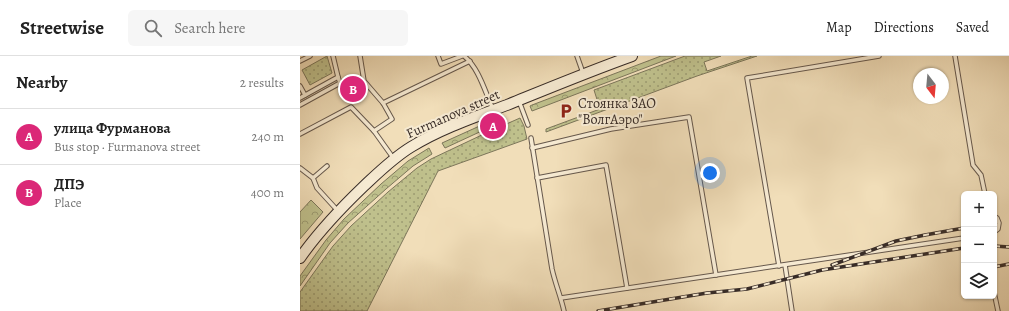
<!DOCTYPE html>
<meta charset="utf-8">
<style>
body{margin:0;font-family:Alegreya,serif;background:#f6f6f6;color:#222}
.controls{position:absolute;right:12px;bottom:12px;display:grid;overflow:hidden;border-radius:6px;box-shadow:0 1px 3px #0004}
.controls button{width:36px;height:36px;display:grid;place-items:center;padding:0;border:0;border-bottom:1px solid #e0e0e0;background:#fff;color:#222;font:20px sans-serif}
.compass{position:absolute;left:613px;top:12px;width:36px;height:36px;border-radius:50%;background:#fff;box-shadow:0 1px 3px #0004;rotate:164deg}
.you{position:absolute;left:410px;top:117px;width:14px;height:14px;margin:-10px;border:3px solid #fff;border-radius:50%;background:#1a73e8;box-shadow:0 0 0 6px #1a73e833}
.badge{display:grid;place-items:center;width:26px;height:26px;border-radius:50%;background:#db2777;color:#fff;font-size:13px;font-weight:700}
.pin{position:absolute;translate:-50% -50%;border:2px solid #fff;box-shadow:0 1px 4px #0006}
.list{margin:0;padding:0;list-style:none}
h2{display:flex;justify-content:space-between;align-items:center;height:52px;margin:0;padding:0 16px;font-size:17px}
h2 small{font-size:13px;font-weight:400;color:#767676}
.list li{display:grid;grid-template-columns:26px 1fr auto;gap:12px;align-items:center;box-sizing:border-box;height:56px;padding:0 16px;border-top:1px solid #e0e0e0}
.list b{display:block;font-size:15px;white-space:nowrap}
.list p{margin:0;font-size:13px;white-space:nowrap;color:#767676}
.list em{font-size:13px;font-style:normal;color:#767676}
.icon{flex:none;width:22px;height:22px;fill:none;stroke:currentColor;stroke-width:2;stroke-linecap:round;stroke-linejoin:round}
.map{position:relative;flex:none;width:709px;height:255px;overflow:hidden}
header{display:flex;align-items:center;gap:24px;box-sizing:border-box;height:56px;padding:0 20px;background:#fff;border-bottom:1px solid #e0e0e0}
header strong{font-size:19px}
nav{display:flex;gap:22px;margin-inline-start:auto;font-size:14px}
.search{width:280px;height:36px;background:#f6f6f6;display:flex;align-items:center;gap:10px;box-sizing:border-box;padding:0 14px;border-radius:6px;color:#767676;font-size:15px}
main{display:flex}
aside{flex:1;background:#fff}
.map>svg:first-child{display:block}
.green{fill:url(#green-dots);stroke:#7c765a}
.forest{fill:url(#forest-crowns);stroke:#7c765a}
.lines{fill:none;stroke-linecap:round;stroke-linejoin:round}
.lane-casing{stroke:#66584c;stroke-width:5.5}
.secondary-casing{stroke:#382c27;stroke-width:12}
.lane{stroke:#f6ead2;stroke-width:3.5}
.secondary{stroke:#f6ead2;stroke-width:10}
.rail-casing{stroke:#382c27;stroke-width:3.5}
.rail{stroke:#f6ead2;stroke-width:2;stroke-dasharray:6;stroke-linecap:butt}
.labels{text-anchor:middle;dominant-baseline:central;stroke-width:4;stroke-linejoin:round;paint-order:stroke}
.poi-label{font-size:14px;fill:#382c27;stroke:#f6ead2;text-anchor:start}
.street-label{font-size:14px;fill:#382c27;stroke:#f6ead2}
</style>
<header>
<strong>Streetwise</strong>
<div class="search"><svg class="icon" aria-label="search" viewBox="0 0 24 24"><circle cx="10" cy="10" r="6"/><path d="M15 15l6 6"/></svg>Search here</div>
<nav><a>Map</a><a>Directions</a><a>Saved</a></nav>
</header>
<main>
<aside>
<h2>Nearby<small>2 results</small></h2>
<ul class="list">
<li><span class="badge">A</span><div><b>улица Фурманова</b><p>Bus stop · Furmanova street</p></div><em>240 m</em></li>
<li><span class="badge">B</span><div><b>ДПЭ</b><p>Place</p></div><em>400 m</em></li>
</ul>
</aside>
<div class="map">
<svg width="709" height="255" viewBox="0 0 709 255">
<defs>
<pattern id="green-dots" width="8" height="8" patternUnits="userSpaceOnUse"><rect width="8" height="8" fill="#bfc08c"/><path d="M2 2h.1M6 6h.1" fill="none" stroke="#9c9c72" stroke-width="1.8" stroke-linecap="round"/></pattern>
<pattern id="forest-crowns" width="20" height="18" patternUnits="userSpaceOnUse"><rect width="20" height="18" fill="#bfc08c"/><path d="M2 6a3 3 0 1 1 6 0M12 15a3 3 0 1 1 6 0" fill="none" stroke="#9c9c72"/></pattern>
</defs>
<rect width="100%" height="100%" fill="#f1deb9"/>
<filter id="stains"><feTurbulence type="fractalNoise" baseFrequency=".005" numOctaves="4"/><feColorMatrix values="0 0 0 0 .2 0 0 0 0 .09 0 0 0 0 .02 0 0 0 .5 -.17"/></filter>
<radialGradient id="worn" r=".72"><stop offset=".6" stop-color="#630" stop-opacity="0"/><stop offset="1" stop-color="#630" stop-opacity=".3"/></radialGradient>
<g class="green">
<path d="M27,0L32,17L10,29L2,14Z"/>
<path d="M385,0H421L404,6L407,15L452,0H457L397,20L246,76V73L300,53L294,34Z"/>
<path d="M220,62L224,70L227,83L138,115L67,255H0V236L33,190L51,170L88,136L117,112L131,103L186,77Z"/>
</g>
<g class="forest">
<path d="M361,0H376L232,55L230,50L232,49Z"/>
<path d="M184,68L186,73L145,92L142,87Z"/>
<path d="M129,92L132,98L113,110L86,133L48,167L30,187L0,230V220L26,184L44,163L81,128L108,105Z"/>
<path d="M11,144L23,156L0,183V156Z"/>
</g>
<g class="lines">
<g class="lane-casing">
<g id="lane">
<path d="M60,0L64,25L83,47L92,63L74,75"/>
<path d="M138,0L141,8L162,0"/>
<path d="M164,0C179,12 185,36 193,53"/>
<path d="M277,0L283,17"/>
<path d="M655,0L673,109L681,119L685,138"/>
<path d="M0,5L10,0"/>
<path d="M0,30L5,39"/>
<path d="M0,42L38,21L33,0"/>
<path d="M219,45L228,69"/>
<path d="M83,47L170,5"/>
<path d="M0,49L40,27L38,21"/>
<path d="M0,78L51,51L74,75L94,103"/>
<path d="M231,82L252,213C255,227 261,241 264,255"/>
<path d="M232,92L311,73L389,61L416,219"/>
<path d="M0,112L13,122L17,132L38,155"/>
<path d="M13,122L27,110"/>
<path d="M237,122L306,109L327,232"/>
<path d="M694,160L697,162L699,167L698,173L694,176"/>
<path d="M485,209L492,255"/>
<path d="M479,210L447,22L579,0"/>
<path d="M694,236L698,255"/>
<path d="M261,242L664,182"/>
</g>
</g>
<g class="secondary-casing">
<path id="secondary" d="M0,202C19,175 40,153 64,130C79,116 93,102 111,91C140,73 175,61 207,49C249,32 290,15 332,0"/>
</g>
<use href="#lane" class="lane"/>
<use href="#secondary" class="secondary"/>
<g class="rail-casing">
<g id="rail">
<path d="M694,190L709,191"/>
<path d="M532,209L596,185L625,179L664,172"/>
<path d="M694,211L709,208"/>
<path d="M298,255L407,237L447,233L522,214L664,192"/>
</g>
</g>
<use href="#rail" class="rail"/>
</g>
<defs>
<g id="parking-bare" transform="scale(1.2)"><path d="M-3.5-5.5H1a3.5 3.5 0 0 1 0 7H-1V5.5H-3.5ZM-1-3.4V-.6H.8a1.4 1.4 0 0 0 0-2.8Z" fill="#8f2418" stroke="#f6ead2" stroke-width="2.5" paint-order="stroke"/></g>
</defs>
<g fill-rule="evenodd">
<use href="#parking-bare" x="266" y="55"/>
</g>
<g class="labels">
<g class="poi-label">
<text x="278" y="47">Стоянка ЗАО<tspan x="278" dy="16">"ВолгАэро"</tspan></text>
</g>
<g class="street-label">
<text transform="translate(153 58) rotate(-24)">Furmanova street</text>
</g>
</g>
<rect width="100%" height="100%" filter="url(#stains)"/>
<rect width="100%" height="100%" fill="url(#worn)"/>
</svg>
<div class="controls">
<button>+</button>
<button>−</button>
<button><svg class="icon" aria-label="layers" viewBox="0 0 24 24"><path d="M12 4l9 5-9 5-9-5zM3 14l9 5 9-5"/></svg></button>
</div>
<svg class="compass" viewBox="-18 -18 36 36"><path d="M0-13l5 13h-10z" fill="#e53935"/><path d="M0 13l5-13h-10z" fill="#767676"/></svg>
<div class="you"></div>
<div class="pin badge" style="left:193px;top:70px">A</div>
<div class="pin badge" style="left:53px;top:33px">B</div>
</div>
</main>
